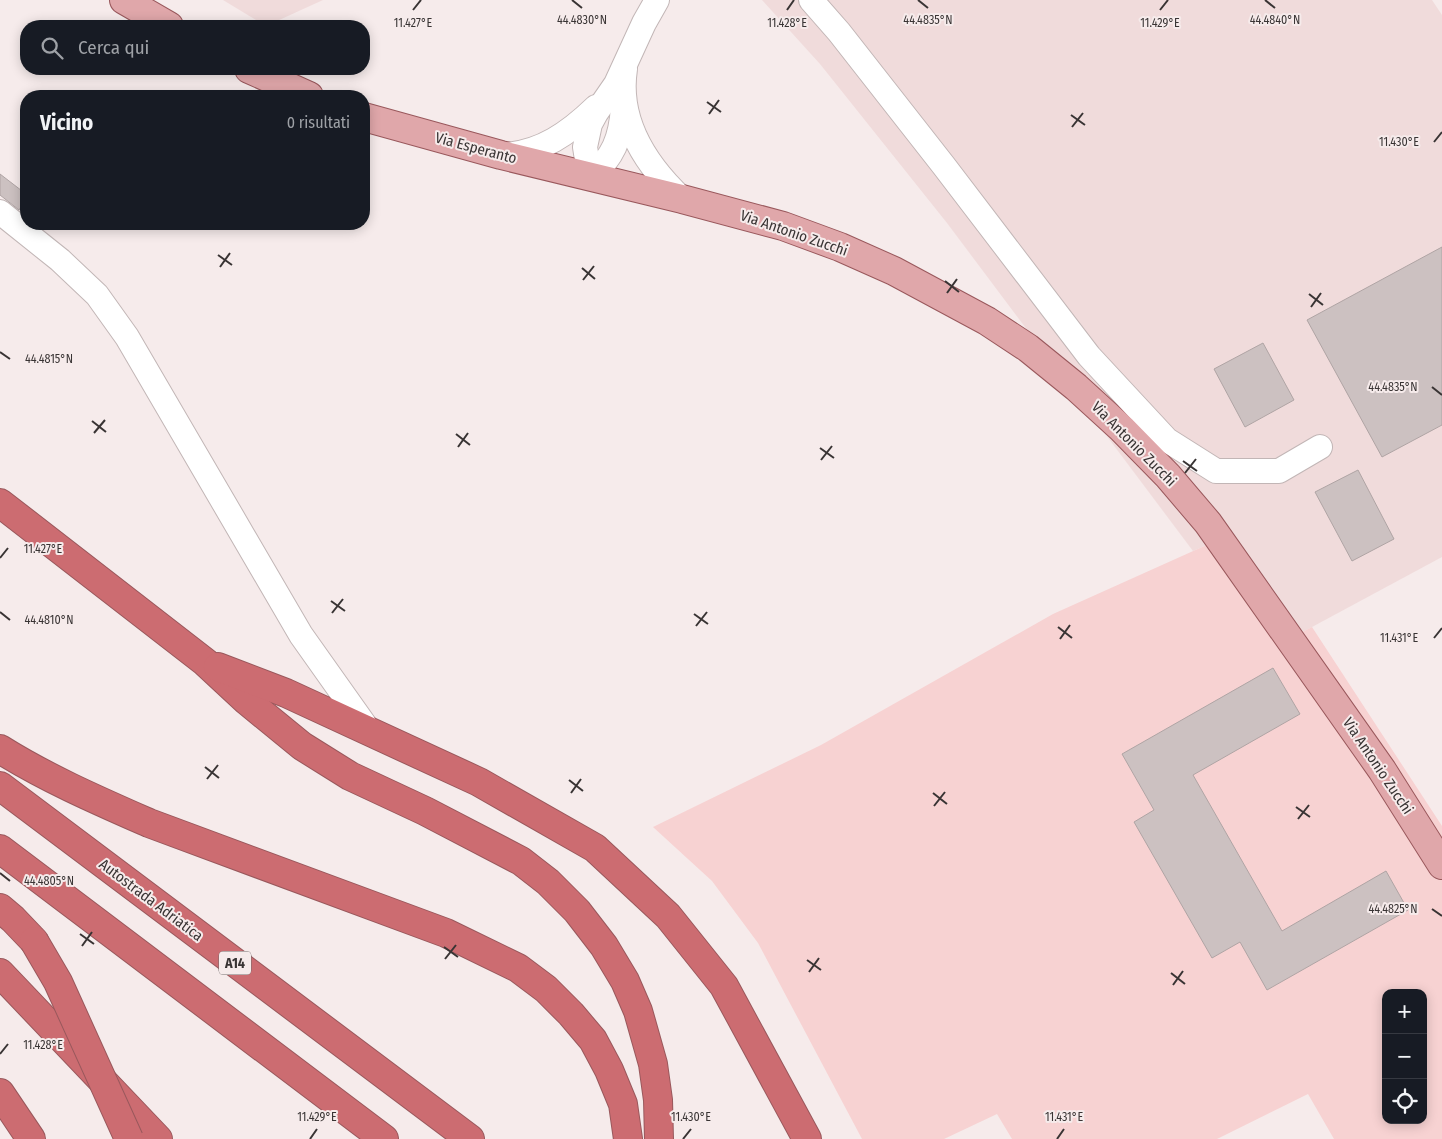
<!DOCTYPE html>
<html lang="it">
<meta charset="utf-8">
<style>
body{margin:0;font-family:"Fira Sans Condensed",sans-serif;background:#242831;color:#f1f3f6}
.controls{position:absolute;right:15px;bottom:15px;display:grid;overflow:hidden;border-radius:10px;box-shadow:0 2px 12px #0003}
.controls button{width:45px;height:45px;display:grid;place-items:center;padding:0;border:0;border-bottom:1px solid #363941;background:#171b24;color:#f1f3f6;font:25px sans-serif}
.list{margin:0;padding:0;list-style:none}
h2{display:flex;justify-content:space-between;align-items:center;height:65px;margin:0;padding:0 20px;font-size:21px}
h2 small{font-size:16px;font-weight:400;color:#9ea1a6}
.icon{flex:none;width:28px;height:28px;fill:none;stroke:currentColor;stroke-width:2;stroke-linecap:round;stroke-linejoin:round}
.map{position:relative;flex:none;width:1442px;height:1139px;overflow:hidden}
.search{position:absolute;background:#171b24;box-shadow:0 2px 12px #0003;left:20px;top:20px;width:350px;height:55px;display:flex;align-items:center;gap:12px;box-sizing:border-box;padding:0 18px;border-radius:20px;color:#9ea1a6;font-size:19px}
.panel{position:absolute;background:#171b24;box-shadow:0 2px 12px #0003;left:20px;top:90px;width:350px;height:140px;border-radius:20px}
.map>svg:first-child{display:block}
.built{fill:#f0dbdb}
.green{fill:#f7d2d2;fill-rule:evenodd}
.building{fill:#ccc1c1;stroke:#afa4a4}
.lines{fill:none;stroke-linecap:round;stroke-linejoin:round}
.minor-casing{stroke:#c2b6b6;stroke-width:26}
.major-casing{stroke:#99585c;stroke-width:30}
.highway-casing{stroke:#99585c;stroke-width:30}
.minor{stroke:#fff;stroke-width:24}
.major{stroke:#e0a7aa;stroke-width:28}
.highway{stroke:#cc6c71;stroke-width:28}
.highway-bridge-casing{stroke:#99585c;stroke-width:30;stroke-linecap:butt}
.highway-bridge{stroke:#cc6c71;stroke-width:28}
.ticks{fill:none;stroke:#393434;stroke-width:2}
.labels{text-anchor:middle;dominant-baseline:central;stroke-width:4;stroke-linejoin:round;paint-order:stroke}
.shield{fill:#f6ebeb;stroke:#726b6b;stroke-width:1}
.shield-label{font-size:14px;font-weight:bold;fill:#393434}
.street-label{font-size:15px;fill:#393434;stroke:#f6ebeb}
.ticks-label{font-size:12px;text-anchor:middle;fill:#393434;stroke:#f6ebeb;stroke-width:4;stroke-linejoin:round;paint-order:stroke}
</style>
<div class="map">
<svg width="1442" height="1139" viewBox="0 0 1442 1139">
<rect width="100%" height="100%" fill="#f6ebeb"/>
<g class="built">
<path d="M223,0H323L266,26Z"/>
<path d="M762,0H1432L1442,15V557L1286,641L1211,543L1193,551L947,223L820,64Z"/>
</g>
<path class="green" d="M1211,543L1285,641L1312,627L1442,826V1139H1334L1308,1094L1217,1139H1012L997,1114L944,1139H862L758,943L712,881L653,827L821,745L1053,614ZM1386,993H1423V1120H1386Z"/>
<g class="building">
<path d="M0,174L26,194V199L19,210L0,195Z"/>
<path d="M1442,247V425L1382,457L1307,320Z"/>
<path d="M1263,343L1294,400L1245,427L1214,369Z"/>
<path d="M1358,470L1394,539L1352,561L1315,492Z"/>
<path d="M1273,668L1300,714L1193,775L1282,931L1386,871L1408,910L1267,990L1240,942L1212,958L1134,822L1154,810L1122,754Z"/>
</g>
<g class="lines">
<g class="minor-casing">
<g id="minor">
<path d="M811,0L839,32L944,166L1089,356L1167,440L1216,471H1279L1320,447"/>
<path d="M625,69C617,121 645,164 682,199"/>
<path d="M504,155C541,153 569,133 596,107"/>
<path d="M590,178L585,147L590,124L596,113L616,84L644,23L657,0"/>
<path d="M590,178C613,157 621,139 623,107"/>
<path d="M0,212L60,260L97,295L127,337L301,635L369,731"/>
</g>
</g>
<g class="major-casing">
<g id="major">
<path d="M124,0L169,26"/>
<path d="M249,69L309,96"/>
<path d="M364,117L501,155L682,199L783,226L840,247L894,271L987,321L1028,348L1076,387L1122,429L1168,476L1208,523L1382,770L1442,865"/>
</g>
</g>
<g class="highway-casing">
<g id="highway">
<path d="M0,503L205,662L247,701L302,746L350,776L425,811L521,861L548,882L577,911L604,946L625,981L638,1011L653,1064L658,1100L659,1139"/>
<path d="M218,667L286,693L479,782L595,848L668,916L724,986L807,1139"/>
<path d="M0,749C46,778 99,801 149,823L446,933L518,968L546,989L571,1014L593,1040L609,1070L623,1104L628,1139"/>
<path d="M0,786L470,1139"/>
<path d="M0,849L384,1139"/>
<path d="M0,908L13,919L34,941"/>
<path d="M0,973L158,1139"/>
<path d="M0,1093L31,1139"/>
</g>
</g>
<use href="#minor" class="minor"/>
<use href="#major" class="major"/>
<use href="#highway" class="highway"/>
<g class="highway-bridge-casing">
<path id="highway-bridge" d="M34,941L58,982L129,1139"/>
</g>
<use href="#highway-bridge" class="highway-bridge"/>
</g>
<path class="ticks" d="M572,0L582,8M918,0L928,8M1265,0L1275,8M413,10L421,0M787,10L794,0M1160,10L1168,0M707,102L721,112M709,114L719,100M1071,115L1085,125M1072,127L1083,113M1434,142L1442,132M218,255L232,265M220,267L230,253M582,268L595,279M583,280L594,266M945,281L959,292M947,293L957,279M1309,294L1323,305M1311,307L1321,293M0,352L10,359M1432,387L1442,395M92,421L106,432M94,433L105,420M456,434L470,445M458,447L468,433M820,448L834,458M821,460L832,446M1183,461L1197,471M1185,473L1196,459M0,558L8,548M331,601L345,611M0,612L10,620M332,613L343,599M694,614L708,624M696,626L707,612M1058,627L1072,638M1434,638L1442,628M1060,639L1070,625M205,767L219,778M207,779L218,765M569,780L583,791M571,793L581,779M933,793L947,804M934,806L945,792M1296,807L1310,817M1298,819L1309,805M0,873L10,881M1432,909L1442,916M80,934L94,944M82,946L92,932M444,947L458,957M445,959L456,945M807,960L821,970M809,972L819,958M1171,973L1185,984M1173,985L1183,971M0,1054L8,1044M310,1139L317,1129M683,1139L691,1129M1057,1139L1064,1129"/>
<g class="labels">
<rect class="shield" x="219" y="951.5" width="32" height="23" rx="4"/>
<g class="shield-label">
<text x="235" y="963">A14</text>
</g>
<g class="street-label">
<text transform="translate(476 148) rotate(15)">Via Esperanto</text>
<text transform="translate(794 233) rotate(19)">Via Antonio Zucchi</text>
<text transform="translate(1134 444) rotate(45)">Via Antonio Zucchi</text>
<text transform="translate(1378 766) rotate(56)">Via Antonio Zucchi</text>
<text transform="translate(151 900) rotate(37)">Autostrada Adriatica</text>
</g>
</g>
<g class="ticks-label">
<text x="582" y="24">44.4830°N</text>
<text x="1275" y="24">44.4840°N</text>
<text x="928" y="24">44.4835°N</text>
<text x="413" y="27">11.427°E</text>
<text x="787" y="27">11.428°E</text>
<text x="1160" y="27">11.429°E</text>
<text x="1399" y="146">11.430°E</text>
<text x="49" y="363">44.4815°N</text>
<text x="1393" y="391">44.4835°N</text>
<text x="43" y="553">11.427°E</text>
<text x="49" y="624">44.4810°N</text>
<text x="1399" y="642">11.431°E</text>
<text x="49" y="885">44.4805°N</text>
<text x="1393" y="913">44.4825°N</text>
<text x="43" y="1049">11.428°E</text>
<text x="317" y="1121">11.429°E</text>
<text x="691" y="1121">11.430°E</text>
<text x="1064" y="1121">11.431°E</text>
</g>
</svg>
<div class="controls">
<button>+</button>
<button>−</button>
<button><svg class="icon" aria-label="locate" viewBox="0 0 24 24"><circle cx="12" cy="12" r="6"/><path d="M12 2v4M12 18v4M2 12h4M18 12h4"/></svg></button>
</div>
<div class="search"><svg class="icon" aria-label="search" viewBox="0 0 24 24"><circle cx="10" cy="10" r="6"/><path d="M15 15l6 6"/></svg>Cerca qui</div>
<section class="panel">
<h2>Vicino<small>0 risultati</small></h2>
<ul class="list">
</ul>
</section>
</div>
